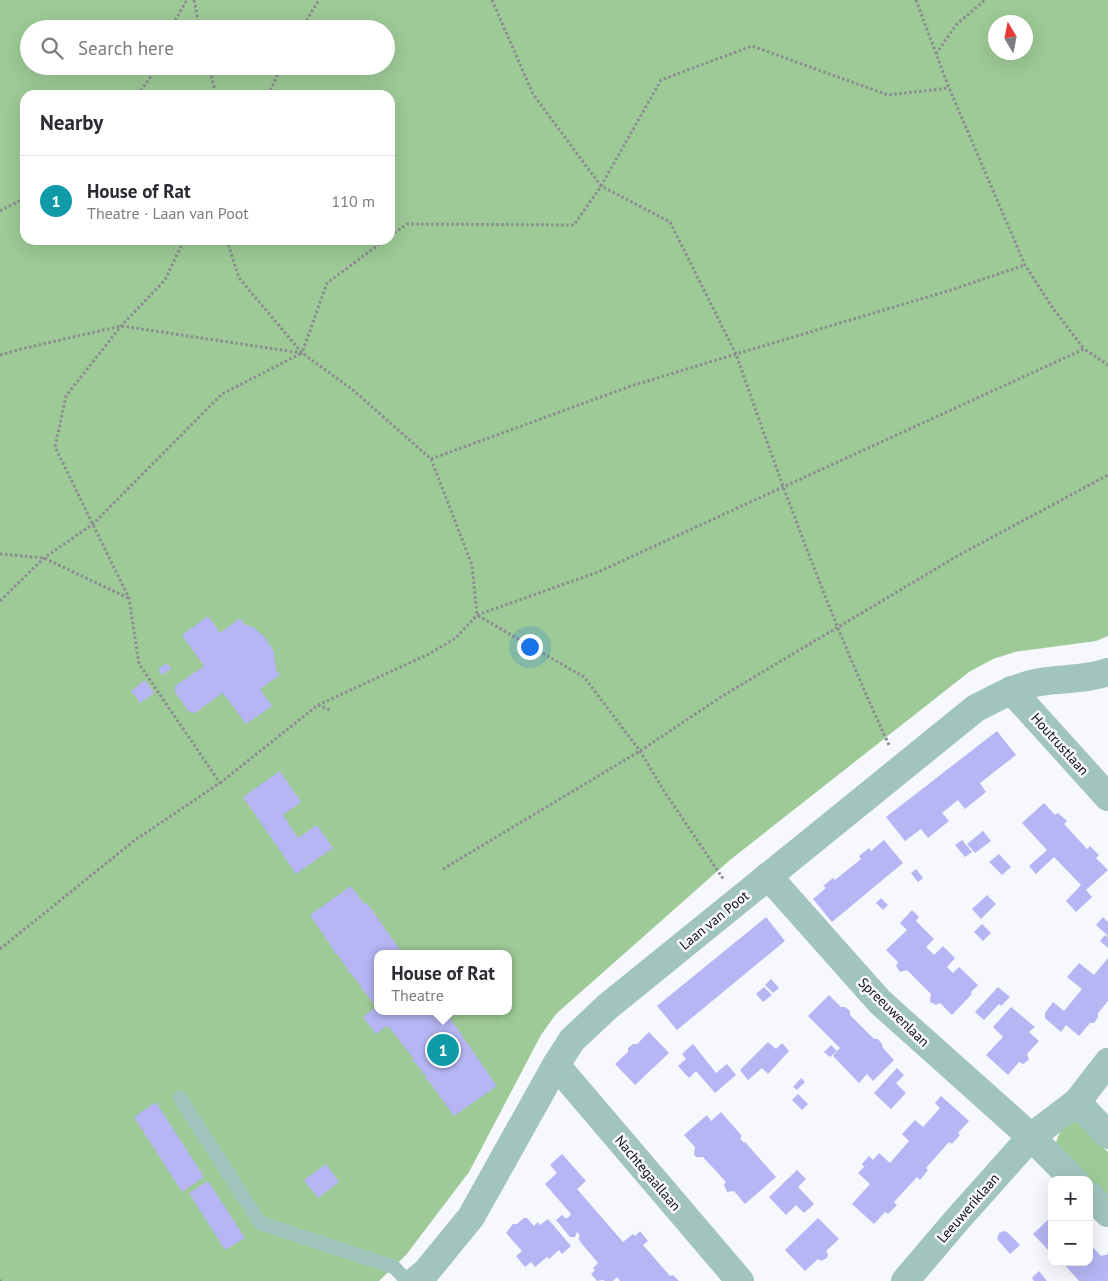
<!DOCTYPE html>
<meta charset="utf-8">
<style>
body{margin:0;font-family:"PT Sans",sans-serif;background:#f7f7f7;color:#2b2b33}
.controls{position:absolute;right:15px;bottom:15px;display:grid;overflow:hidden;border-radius:10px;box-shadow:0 5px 20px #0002}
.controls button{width:45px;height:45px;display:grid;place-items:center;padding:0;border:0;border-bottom:1px solid #e1e1e2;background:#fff;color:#2b2b33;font:25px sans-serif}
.compass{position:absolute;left:988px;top:15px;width:45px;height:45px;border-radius:50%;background:#fff;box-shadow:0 5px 20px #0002;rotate:350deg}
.you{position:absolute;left:529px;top:646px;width:18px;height:18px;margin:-12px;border:4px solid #fff;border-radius:50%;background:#1a73e8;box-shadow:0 0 0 8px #1a73e833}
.badge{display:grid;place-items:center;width:32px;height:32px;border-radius:50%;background:#665321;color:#fff;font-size:16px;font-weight:700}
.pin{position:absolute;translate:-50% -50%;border:2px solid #fff;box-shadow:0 1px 5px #0006}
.popup{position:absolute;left:374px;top:950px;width:138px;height:65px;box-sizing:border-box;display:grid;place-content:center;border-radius:10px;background:#fff;filter:drop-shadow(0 1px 4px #0005);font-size:16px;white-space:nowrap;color:#7c7c81}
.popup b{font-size:19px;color:#2b2b33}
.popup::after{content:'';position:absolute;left:50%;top:100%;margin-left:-10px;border:10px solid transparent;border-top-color:#fff}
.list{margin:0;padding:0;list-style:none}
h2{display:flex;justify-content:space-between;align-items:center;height:65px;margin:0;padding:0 20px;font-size:21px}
h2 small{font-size:16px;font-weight:400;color:#7c7c81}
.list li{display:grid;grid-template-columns:32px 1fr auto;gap:15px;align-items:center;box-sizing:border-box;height:90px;padding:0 20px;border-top:1px solid #e1e1e2}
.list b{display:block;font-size:19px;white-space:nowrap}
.list p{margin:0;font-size:16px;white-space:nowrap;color:#7c7c81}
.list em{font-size:16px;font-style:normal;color:#7c7c81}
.icon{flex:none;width:28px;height:28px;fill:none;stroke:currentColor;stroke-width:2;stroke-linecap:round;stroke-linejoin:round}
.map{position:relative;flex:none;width:1108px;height:1281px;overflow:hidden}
.search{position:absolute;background:#fff;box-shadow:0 5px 20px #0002;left:20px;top:20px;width:375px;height:55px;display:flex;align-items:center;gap:12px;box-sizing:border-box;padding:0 18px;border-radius:28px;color:#7c7c81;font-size:19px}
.panel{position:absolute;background:#fff;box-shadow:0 5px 20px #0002;left:20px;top:90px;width:375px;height:155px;border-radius:15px}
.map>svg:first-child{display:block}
.forest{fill:#9dca96;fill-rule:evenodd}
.building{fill:#b5b6f3}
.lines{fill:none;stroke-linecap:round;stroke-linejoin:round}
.path{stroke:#8c8c91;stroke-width:3;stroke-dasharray:2.5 2.5;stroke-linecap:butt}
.service{stroke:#a1c4be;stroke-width:14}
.minor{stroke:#a1c4be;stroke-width:28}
.labels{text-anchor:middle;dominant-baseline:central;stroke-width:5;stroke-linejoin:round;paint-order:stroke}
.street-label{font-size:14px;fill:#101013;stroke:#f7f8fe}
</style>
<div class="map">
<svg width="1108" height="1281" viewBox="0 0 1108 1281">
<rect width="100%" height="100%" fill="#f7f8fe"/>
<g class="forest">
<path d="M0,0H1108V636L1096,641L1015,652L993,659L969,672L730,860L556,1014L541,1035L469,1172L406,1255L379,1281H0ZM996,22H1026V52H996ZM29,29H386V66H29ZM25,95H390V240H25ZM378,954H508V1011H378Z"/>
<path d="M1075,1120L1108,1152V1199L1056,1143C1058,1132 1066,1125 1075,1120Z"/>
</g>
<g class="building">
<path d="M208,616L220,633L240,618L244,624L253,627L265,637L274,652L276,669L280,675L260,689L272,706L246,724L223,693L195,713L189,712L175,692V686L204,666L182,635Z"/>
<path d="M167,663L171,669L162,675L158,669Z"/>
<path d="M145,680L154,693L140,703L131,691Z"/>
<path d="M997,731L1016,755L980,783L986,792L965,809L958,800L942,813L949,821L928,838L921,829L905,841L886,817Z"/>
<path d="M280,771L301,802L283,815L298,838L317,825L333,848L296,874L243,797Z"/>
<path d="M1044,803L1055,815L1058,813L1067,821L1064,824L1087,849L1090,846L1099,855L1096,858L1108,870L1086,890L1092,897L1076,912L1066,901L1081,885L1054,857L1036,874L1029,866L1047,850L1022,823Z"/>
<path d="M983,831L991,841L975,853L967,844Z"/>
<path d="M884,840L903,863L832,922L813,899L826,888L823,886L833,878L835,880L861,859L859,856L869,848L871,851Z"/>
<path d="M962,840L972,852L965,857L955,845Z"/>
<path d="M999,854L1011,867L1002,875L989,862Z"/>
<path d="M916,869L923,878L918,882L911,873Z"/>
<path d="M351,886L364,904L367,903L403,954H378V1011H445L497,1086L454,1116L428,1080L427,1081L425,1079L427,1078L415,1062L412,1061L414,1059L402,1044L399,1042L400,1041L389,1027L388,1028L387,1026L376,1034L363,1017L376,1007L363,990L360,989L362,988L350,972L349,973L347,972L349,971L337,954L336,955L334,953L335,952L310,915Z"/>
<path d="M987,895L996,904L981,919L972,909Z"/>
<path d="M881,898L888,905L883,910L876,903Z"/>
<path d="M912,910L919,917L916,921L934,939L926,947L934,955L943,946L955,958L947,967L953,973L959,967L978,985L971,992L972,994L952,1015L940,1003L936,1005L930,1002L931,994L907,970L900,972L896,966L898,962L886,950L907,930L900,923Z"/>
<path d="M766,917L785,941L677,1030L657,1006Z"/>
<path d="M1103,917L1108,922V936L1096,925Z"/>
<path d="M982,924L991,933L983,941L974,932Z"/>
<path d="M1105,935L1108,937V948L1100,941Z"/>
<path d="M1108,958V1001L1098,1013V1017L1094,1023H1090L1079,1036L1066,1025L1061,1032L1045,1018V1013L1053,1002L1064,1011L1082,989L1067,977L1079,963L1094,975Z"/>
<path d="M771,979L779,988L773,993L765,985Z"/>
<path d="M764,987L772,995L763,1002L756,994Z"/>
<path d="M998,987L1010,997L1001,1006L999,1004L984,1020L975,1012Z"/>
<path d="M829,995L841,1007H845L850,1011V1015L874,1039H878L882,1044L883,1048L894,1060L873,1081L867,1074L859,1083L833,1056L840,1048L808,1016Z"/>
<path d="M1011,1007L1035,1027L1029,1032L1039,1041L1027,1054L1029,1060L1023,1064L1019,1062L1008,1075L986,1055L1003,1037L993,1027Z"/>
<path d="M649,1032L669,1053L635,1085L615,1064L628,1052V1048L633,1044H637Z"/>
<path d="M768,1042L776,1049L782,1043L789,1051L768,1074L762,1068L748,1080L740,1070Z"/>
<path d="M693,1044L716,1073L727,1064L736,1075L715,1093L696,1071L689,1078L678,1066L686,1059L682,1054Z"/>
<path d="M831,1045L837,1051L830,1057L824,1052Z"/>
<path d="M897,1068L904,1075L896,1083L906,1093L891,1109L874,1093Z"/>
<path d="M801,1078L805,1082L797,1090L793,1087Z"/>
<path d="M798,1094L808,1104L802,1110L792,1100Z"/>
<path d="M941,1096L969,1121L958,1133L960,1135L952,1144L949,1142L926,1168L928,1170L920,1180L917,1177L894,1202L897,1205L888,1214L885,1212L874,1224L852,1204L870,1184L858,1173L864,1167L862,1164L869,1156L873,1160L879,1153L890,1163L909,1141L902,1134L915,1120L923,1127L940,1108L935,1103Z"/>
<path d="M156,1102L204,1177L182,1192L134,1117Z"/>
<path d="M721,1112L742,1136L740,1138L744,1143L745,1142L776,1177L745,1204L734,1191L727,1192L724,1185L726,1182L703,1157H696L694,1154L695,1147L684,1135L707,1115L711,1121Z"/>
<path d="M562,1154L586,1181L577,1189L623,1242L633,1234L635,1236L640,1231L648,1241L643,1245L670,1276L673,1275L679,1281H620L617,1277L613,1281H605L603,1280L597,1281L591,1274L595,1270L593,1268L598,1263L582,1244L578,1238L580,1236L577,1232L575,1237H570L556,1220L562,1215L565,1218H568L571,1214L545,1184L557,1173L550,1165Z"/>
<path d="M326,1164L339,1182L318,1198L304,1180Z"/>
<path d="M797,1170L806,1179L798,1187L814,1204L804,1213L796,1205L786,1215L769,1197Z"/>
<path d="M208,1181L245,1238L225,1250L189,1193Z"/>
<path d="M1052,1216V1254L1033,1234Z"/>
<path d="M524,1218H527L534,1226L538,1222L540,1225L548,1219L571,1246L562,1254L559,1250L549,1259L547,1257L535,1267L531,1262L525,1267L516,1256L522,1251L506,1233L513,1224H517Z"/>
<path d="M818,1218L839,1239L826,1251L828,1254L827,1258L821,1261L818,1259L805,1271L785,1250Z"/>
<path d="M1004,1231L1007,1232L1020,1245L1010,1254L997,1239L999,1233Z"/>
<path d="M1089,1243L1101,1256L1108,1254V1281H1079L1062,1262H1089Z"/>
<path d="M1039,1271L1047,1281H1034L1032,1278Z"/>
</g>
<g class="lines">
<g class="path">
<path d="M194,0L200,29"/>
<path d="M492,0L533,94L601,186L670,222L736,354L951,290L1025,265"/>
<path d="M916,0L949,88L1025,265L1052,307L1084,349"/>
<path d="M170,29L187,0"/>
<path d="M301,29L319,0"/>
<path d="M936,54L956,25L985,0"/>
<path d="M209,66L216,95"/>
<path d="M138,95L158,66"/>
<path d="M268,95L282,66"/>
<path d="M0,211L25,198"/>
<path d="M390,236L407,224L574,225L601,186L661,80L752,46L888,95L949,88"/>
<path d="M227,240L239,278L302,353L353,390L431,459L472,565L477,615L584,677L640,751L664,791L724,880"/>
<path d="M0,355L21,349L121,326L302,353L327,283L385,240"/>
<path d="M431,459L631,386L736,354C782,486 830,618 889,745"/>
<path d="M0,554L44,558L128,598"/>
<path d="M0,601L44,558L93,524L222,394L302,353"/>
<path d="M318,705L330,710"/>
<path d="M220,783L318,705L429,654L456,638L477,615L598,572L1084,349L1108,365"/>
<path d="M443,869L640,751L724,695L959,555L1108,475"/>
<path d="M0,949L135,840L220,783L139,664L129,598L55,447L66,396L121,326L165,280L184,240"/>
<path d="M0,1280L1,1281"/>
</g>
<path class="service" d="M180,1098L260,1223L394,1267L407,1281"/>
<g class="minor">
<path d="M1011,690L1108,797"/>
<path d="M768,876L880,1002L1031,1137L1074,1180"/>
<path d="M556,1065L740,1281"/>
<path d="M1077,1102L1108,1135"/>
<path d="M1089,1195L1108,1213"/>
<path d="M415,1281L426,1272L471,1217L556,1065L572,1040L607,1007L976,708C996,698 1017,686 1040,682C1062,678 1086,680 1108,672"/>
<path d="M905,1281L956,1221L1031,1137L1077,1102L1108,1062"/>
</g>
</g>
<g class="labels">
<g class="street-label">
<text transform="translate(1060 744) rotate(48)">Houtrustlaan</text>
<text transform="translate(714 920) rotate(-39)">Laan van Poot</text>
<text transform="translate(894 1012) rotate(44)">Spreeuwenlaan</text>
<text transform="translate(648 1173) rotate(50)">Nachtegaallaan</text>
<text transform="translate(968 1208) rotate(-49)">Leeuweriklaan</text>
</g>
</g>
</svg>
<div class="controls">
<button>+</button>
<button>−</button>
</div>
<svg class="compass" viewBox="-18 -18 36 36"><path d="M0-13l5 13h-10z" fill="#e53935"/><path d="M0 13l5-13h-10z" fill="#7c7c81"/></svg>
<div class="you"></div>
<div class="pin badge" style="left:443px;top:1050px;background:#0f9aa8">1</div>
<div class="popup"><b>House of Rat</b>Theatre</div>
<div class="search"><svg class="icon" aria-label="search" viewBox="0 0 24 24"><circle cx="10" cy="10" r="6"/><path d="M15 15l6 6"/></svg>Search here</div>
<section class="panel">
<h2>Nearby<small></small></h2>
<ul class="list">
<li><span class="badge" style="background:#0f9aa8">1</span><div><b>House of Rat</b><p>Theatre · Laan van Poot</p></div><em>110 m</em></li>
</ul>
</section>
</div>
